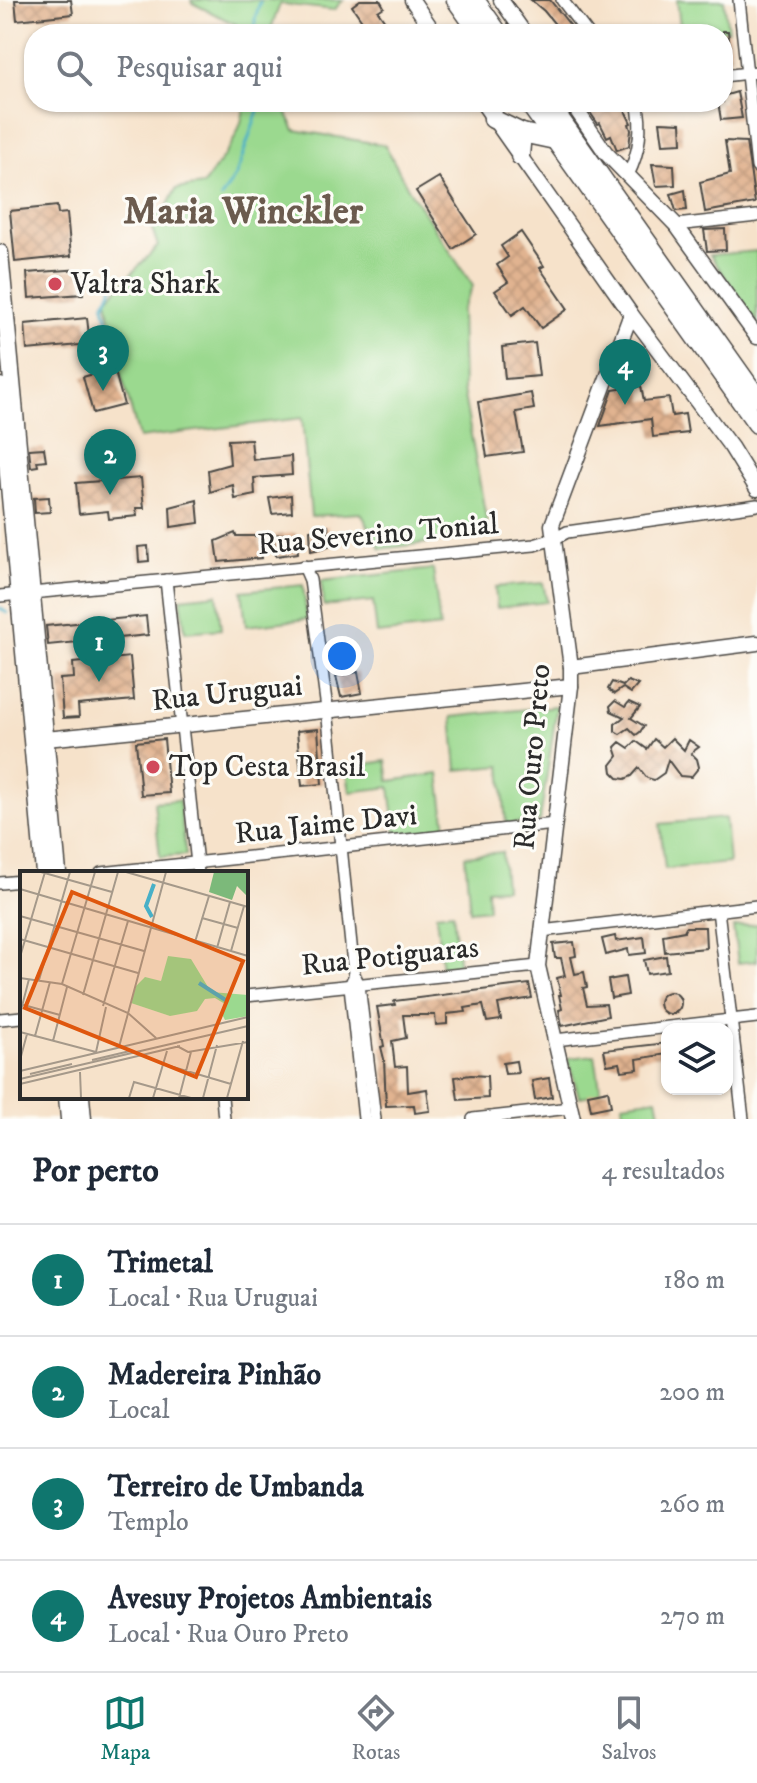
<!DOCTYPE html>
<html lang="pt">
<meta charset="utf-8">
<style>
body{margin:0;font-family:"IM FELL DW Pica",serif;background:#f6f6f7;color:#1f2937}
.controls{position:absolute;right:24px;bottom:24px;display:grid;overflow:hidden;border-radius:16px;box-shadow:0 2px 6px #0004}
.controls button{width:72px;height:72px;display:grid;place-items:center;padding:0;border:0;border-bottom:2px solid #e0e1e3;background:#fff;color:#1f2937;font:40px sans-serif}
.you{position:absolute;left:342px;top:656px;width:28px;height:28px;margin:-20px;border:6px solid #fff;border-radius:50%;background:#1a73e8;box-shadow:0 0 0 12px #1a73e833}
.badge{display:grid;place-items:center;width:52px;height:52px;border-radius:50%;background:#0f766e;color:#fff;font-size:26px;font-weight:700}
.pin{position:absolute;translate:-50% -66px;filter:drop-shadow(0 2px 4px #0008)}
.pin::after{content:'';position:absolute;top:42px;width:28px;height:24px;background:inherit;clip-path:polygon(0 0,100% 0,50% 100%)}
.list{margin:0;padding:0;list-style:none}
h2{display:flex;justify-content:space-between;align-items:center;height:104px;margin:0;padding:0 32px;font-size:34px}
h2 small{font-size:26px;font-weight:400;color:#747a83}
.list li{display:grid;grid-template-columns:52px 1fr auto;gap:24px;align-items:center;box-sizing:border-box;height:112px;padding:0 32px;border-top:2px solid #e0e1e3}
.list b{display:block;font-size:30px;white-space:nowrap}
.list p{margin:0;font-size:26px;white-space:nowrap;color:#747a83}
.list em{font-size:26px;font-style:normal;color:#747a83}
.icon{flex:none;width:44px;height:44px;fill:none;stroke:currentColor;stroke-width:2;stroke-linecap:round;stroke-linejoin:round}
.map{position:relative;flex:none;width:757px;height:1119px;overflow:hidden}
.search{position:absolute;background:#fff;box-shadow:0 2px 6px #0004;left:24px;right:24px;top:24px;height:88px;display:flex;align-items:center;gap:20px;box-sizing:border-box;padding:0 28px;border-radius:32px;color:#747a83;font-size:30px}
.sheet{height:552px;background:#fff}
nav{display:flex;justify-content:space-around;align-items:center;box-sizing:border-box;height:112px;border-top:2px solid #e0e1e3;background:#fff;font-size:22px;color:#747a83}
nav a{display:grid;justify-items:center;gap:4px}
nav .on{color:#0f766e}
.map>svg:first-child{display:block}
.green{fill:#9bd98f;stroke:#63825d;stroke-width:2}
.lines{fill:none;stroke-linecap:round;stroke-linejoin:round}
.stream{stroke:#48b0c7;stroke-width:3}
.building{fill:url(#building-cross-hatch)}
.minor-casing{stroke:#494643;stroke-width:14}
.tertiary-casing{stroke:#494643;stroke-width:17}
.secondary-casing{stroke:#494643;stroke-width:19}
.trunk-casing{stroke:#494643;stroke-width:21}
.minor{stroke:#fff;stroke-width:11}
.tertiary{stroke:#fff;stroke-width:14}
.secondary{stroke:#fff;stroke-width:16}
.trunk{stroke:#fff;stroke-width:18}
.poi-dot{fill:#d1495b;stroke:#fdfcf7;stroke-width:3}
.labels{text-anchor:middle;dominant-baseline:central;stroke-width:6;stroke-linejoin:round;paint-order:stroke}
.poi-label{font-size:30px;fill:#2b2b2b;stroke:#fdfcf7;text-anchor:start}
.street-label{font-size:30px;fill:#2b2b2b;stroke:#fdfcf7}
.district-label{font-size:38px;font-weight:bold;fill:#6b5b4e;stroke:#fdfcf7}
.inset-river{fill:none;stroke:#48b0c7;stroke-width:4}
.inset-road{fill:none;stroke:#a5998a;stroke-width:2}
.view{fill:#df570e;fill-opacity:0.15;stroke:#df570e;stroke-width:4}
.inset-edge{fill:none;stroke:#2b2b2b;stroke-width:4}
</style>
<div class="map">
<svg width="757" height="1119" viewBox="0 0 757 1119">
<defs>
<pattern id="building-cross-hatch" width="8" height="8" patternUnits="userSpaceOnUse" patternTransform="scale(2)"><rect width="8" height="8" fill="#e1b390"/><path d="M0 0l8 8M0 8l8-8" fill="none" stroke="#c19a7c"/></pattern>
</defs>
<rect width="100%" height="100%" fill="#fdfcf7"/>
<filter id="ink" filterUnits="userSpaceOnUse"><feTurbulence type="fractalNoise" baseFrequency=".0125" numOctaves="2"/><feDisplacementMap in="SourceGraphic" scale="16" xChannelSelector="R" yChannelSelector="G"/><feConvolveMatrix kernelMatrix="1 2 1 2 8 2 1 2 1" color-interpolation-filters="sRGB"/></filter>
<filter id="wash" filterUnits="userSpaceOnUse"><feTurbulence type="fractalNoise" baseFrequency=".006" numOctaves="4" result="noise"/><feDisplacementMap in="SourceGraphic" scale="32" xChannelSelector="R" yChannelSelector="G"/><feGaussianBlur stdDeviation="1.8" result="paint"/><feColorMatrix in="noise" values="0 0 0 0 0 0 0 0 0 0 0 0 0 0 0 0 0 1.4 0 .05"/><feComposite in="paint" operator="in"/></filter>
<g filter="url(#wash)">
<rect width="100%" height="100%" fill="#f6e2ca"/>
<g class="green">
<path d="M191,0H343L334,10L280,4L269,34H238L237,25L192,3Z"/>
<path d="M677,0H724L728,30L681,34Z"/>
<path d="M244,102H281L295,130L385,145L408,188L473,286L461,311L463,390L489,535L381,549L361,513L311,516L302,418L139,438L115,351L107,299L158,246L149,220L166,209L176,189L203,185C220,162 245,132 244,102Z"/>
<path d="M757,251V323L710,255Z"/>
<path d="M433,569L440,627L377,634L373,601L324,606L321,581Z"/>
<path d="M543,583L547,602L497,608L495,587Z"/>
<path d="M303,585L307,619L246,626L242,591Z"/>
<path d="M217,594L221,629L185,632L181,598Z"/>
<path d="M557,706L540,821L506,824L501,766L457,770L452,717Z"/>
<path d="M386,761L389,781L439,774L446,828L396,835L390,787L350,792L346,767Z"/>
<path d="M179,800L186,855L160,857L154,802Z"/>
<path d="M725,818L729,863L665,869L660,824Z"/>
<path d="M502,852L505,888L487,889L488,909L470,911L465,856Z"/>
<path d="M453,912L459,969L442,971L436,914Z"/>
<path d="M757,924V961L738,963L733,927Z"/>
<path d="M595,1055L601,1094L579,1097L568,1058Z"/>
<path d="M657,1098L661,1119H624L622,1103Z"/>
</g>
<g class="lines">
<g class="stream">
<path d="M255,34V19L260,2"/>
<path d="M221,198L236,175L261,102"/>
<path d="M95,355L110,350L112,343L104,305L118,275"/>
<path d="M0,608L7,613"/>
</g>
</g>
<g id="blocks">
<g class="building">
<path d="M15,0H71L73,14L17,20Z"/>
<path d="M360,0H380L384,7L378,11L394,34H360L355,28L363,22L352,6Z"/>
<path d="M531,0H550L577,34H563L544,11Z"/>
<path d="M723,31H728L731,56L723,57Z"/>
<path d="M737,92L742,118L721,120L718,102H723V96Z"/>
<path d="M583,102H621L631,123L629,124L631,130L629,146L617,150L611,135L607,137L600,123L598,124Z"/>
<path d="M660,122L681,123L682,143L663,144Z"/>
<path d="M725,141L746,142L755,203L705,212L700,182L730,174Z"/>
<path d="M652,164L674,165L675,185L656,186Z"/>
<path d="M439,177L476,234L453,249L416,191Z"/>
<path d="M685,190L687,210L676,211L671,194Z"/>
<path d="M57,206L58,214L67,213L71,256L15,262L10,211Z"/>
<path d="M725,229L726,250L707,251L704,230Z"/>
<path d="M521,232L544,266L540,268L568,309L541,328L525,306L512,315L495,291L508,282L497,265L508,257L501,246Z"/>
<path d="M81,269L83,294L29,298L27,273Z"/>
<path d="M87,318L90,344L27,350L25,324Z"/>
<path d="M535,343L539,376L505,379L502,347Z"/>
<path d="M114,368L124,405L93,413L83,377Z"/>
<path d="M641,386L644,401L669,398L672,416L685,414L688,433L653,437L651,419L600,426L613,390Z"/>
<path d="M531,393L534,409L516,412L523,452L487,457L478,402Z"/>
<path d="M251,439L253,460L291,456L292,475L254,478L255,495L235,499L233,485L210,492L208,470L230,464L228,440Z"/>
<path d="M44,448L46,460L37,461L38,466L31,467L29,449Z"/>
<path d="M141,478L144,508H136L137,516L109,519L108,511L79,514L76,483Z"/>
<path d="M291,495L292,512L272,514L269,498Z"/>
<path d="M49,497L50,512L35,513L34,498Z"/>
<path d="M197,500L199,523L171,527L170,507Z"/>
<path d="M328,526L329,547L311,551L310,530Z"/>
<path d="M235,533L236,536H259L262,558L219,562L216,541Z"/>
<path d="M296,533L298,553L276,556L273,535Z"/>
<path d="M148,546L149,561L139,562L138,547Z"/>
<path d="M146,616L148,635L48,645L46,626Z"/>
<path d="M130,657L134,700L78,705L79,717L63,718L60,679L74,678L73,663Z"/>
<path d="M358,672L362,693L341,697L336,676Z"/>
<path d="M628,681L638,685L631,693L623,688L614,694L608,689L612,682L623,686Z"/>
<path d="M615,701L625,707L629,702L640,707L631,718L644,726L640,732L636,735L629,728L620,734L615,731V724L624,717L611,711L610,706Z"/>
<path d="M318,729L322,784L302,786L297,731Z"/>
<path d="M672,738L684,750L689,740L699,747L691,753L697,759L699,767L691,777L680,776L668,760L664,773L654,780L647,778L639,768L632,776L625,779L618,778L612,772L611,765L618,756L615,747L620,742L629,748L636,741L647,749L654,739L663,747Z"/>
<path d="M164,739L169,793L141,795L136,742Z"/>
<path d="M686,927H705L706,948L665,952L663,935L684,931Z"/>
<path d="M615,936L616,941L644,937L646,953L629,955L628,949L606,955L602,939Z"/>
<path d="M574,942L576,956L571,957L575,974L584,972L587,987L583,988L587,1005L606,1004L608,1016L562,1026L559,1010L562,1009L559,995H561L557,978L565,976L561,958H555L553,944Z"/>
<path d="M666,956L668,971L647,974L644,960Z"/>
<path d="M625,977L628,995L611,998L608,980Z"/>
<path d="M529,984L532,998L498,1004L501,1020L487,1022L483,1005L465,1008L466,1012L447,1014V1024L436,1025L435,1015H403L406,1038L392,1041L395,1067L407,1066L408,1092L427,1089L430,1111L415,1113L414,1105L386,1106L384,1059L381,1047L384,1046L377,1007L395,1005L394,1001Z"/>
<circle cx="670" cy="1003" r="11"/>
<path d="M667,1043V1054L637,1059L638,1069L622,1071L620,1063L607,1065L604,1050Z"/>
<path d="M516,1061L518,1073L505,1074L503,1063Z"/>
<path d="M471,1075L487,1076L488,1098L458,1100L455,1077Z"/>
<path d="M549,1078L552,1097L535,1100L532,1081Z"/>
<path d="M608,1090L611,1106L591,1110L588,1094Z"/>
</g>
</g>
</g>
<g filter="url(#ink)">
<use href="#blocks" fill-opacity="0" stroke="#494643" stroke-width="2"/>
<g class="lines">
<g class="minor-casing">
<g id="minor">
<path d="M562,0L588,34"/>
<path d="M739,0L757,167"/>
<path d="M723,76L757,72"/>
<path d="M628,175C640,151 643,128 637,102"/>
<path d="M676,225L757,216"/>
<path d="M304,566L310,580L327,709L354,974L359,985L375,1119"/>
<path d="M166,580L198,873"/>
<path d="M0,596L534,545L554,539L567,532L757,505"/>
<path d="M101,873L555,824"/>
<path d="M0,883L22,881"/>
<path d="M718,910L743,1119"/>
<path d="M541,931L757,906"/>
<path d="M353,979L350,986L364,1119"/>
<path d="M246,996L538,966"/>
<path d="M0,1019L22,1017"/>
<path d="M555,1040L757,1017"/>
<path d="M222,1097L224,1119"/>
<path d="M473,1119L570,1108"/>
</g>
</g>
<g class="tertiary-casing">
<g id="tertiary">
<path d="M412,0L435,34"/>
<path d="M501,0L525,34"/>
<path d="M482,102L631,314L731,447L757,489"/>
<path d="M571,102L606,153L676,225L757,337"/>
<path d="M571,667L757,643"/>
<path d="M36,740L571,686"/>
<path d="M573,1119L538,966L571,686V667L552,525L631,314"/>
</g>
</g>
<g class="secondary-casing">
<g id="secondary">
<path d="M0,253L58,873"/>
<path d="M0,386L44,873"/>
<path d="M67,1097L69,1119"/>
<path d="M81,1097L83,1119"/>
</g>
</g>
<g class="trunk-casing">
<g id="trunk">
<path d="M456,0L480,34"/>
<path d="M475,0L499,34"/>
<path d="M492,102L493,119L522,133L555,140"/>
<path d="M528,102L757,424"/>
<path d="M548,102L757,397"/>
<path d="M520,156L522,133"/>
</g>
</g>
<use href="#minor" class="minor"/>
<use href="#tertiary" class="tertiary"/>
<use href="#secondary" class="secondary"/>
<use href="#trunk" class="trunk"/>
</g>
</g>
<g class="poi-dot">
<circle cx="55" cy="284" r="8"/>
<circle cx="153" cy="767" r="8"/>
</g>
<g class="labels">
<g class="poi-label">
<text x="71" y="284">Valtra Shark</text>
<text x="169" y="767">Top Cesta Brasil</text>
</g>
<g class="street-label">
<text transform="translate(378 535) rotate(-5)">Rua Severino Tonial</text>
<text transform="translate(227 694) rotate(-6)">Rua Uruguai</text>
<text transform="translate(533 757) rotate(-85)">Rua Ouro Preto</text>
<text transform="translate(326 825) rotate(-6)">Rua Jaime Davi</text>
<text transform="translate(390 957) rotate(-6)">Rua Potiguaras</text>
</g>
<g class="district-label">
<text x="243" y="212">Maria Winckler</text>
</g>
</g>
<g transform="translate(20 871)">
<rect width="228" height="228" fill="#f6e2ca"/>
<path d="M148,85L171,88L191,121L228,124V145L205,149L201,141L205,133L195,127L185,128L177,140L150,145L111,132L116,115L125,106L141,110Z" fill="#9bd98f"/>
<path d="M194,1H228L226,24L217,15L212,29L189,21Z" fill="#7cb97a"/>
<path class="inset-river" d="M132,46L126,35L134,13M179,112L207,130"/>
<path class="inset-road" d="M21,1L92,21M106,1L228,36M0,18L228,85M0,45L124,80M182,47L218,57M0,68L118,102M175,71L189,25M197,77L210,31M211,80L224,35M0,86L25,1M0,107L42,113L108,142L136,167M19,109L50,1M42,113L75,1M63,124L98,1M0,133L40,144M83,135L108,50M0,143L9,108M0,161L76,181L86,136M15,165L30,111M33,170L47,116M157,175L168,181L228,171M99,176L146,1M0,189L7,163M72,189L110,180M143,193L211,213M0,200L228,146M60,201L61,227M10,203L52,193M0,208L228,155M0,213L160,175M109,227L114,211L171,227M133,227L147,180M159,227L171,181M183,227L197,174M207,227L223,170"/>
<path class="view" d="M52,21L223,90L176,206L5,137Z"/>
<rect width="228" height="228" class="inset-edge"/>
</g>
</svg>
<div class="controls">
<button><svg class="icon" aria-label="layers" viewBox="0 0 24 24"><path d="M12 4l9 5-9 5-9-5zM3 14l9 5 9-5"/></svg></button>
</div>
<div class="you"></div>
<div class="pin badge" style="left:99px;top:682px">1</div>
<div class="pin badge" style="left:110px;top:495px">2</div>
<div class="pin badge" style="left:103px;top:391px">3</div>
<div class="pin badge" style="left:625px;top:405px">4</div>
<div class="search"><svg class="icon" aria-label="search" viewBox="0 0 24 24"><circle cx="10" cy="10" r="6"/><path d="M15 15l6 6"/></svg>Pesquisar aqui</div>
</div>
<section class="sheet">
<h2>Por perto<small>4 resultados</small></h2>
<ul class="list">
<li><span class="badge">1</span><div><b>Trimetal</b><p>Local · Rua Uruguai</p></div><em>180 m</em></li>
<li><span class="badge">2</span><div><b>Madereira Pinhão</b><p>Local</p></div><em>200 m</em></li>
<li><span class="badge">3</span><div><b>Terreiro de Umbanda</b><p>Templo</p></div><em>260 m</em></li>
<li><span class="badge">4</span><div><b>Avesuy Projetos Ambientais</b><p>Local · Rua Ouro Preto</p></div><em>270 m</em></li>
</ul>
</section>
<nav>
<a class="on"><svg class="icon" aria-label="map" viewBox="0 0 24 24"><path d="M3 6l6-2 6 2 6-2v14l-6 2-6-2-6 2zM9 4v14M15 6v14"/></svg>Mapa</a>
<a><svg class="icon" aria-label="directions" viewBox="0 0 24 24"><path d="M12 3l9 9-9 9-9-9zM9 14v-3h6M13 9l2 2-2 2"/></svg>Rotas</a>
<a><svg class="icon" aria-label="saved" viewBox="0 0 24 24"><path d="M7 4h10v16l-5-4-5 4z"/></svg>Salvos</a>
</nav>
